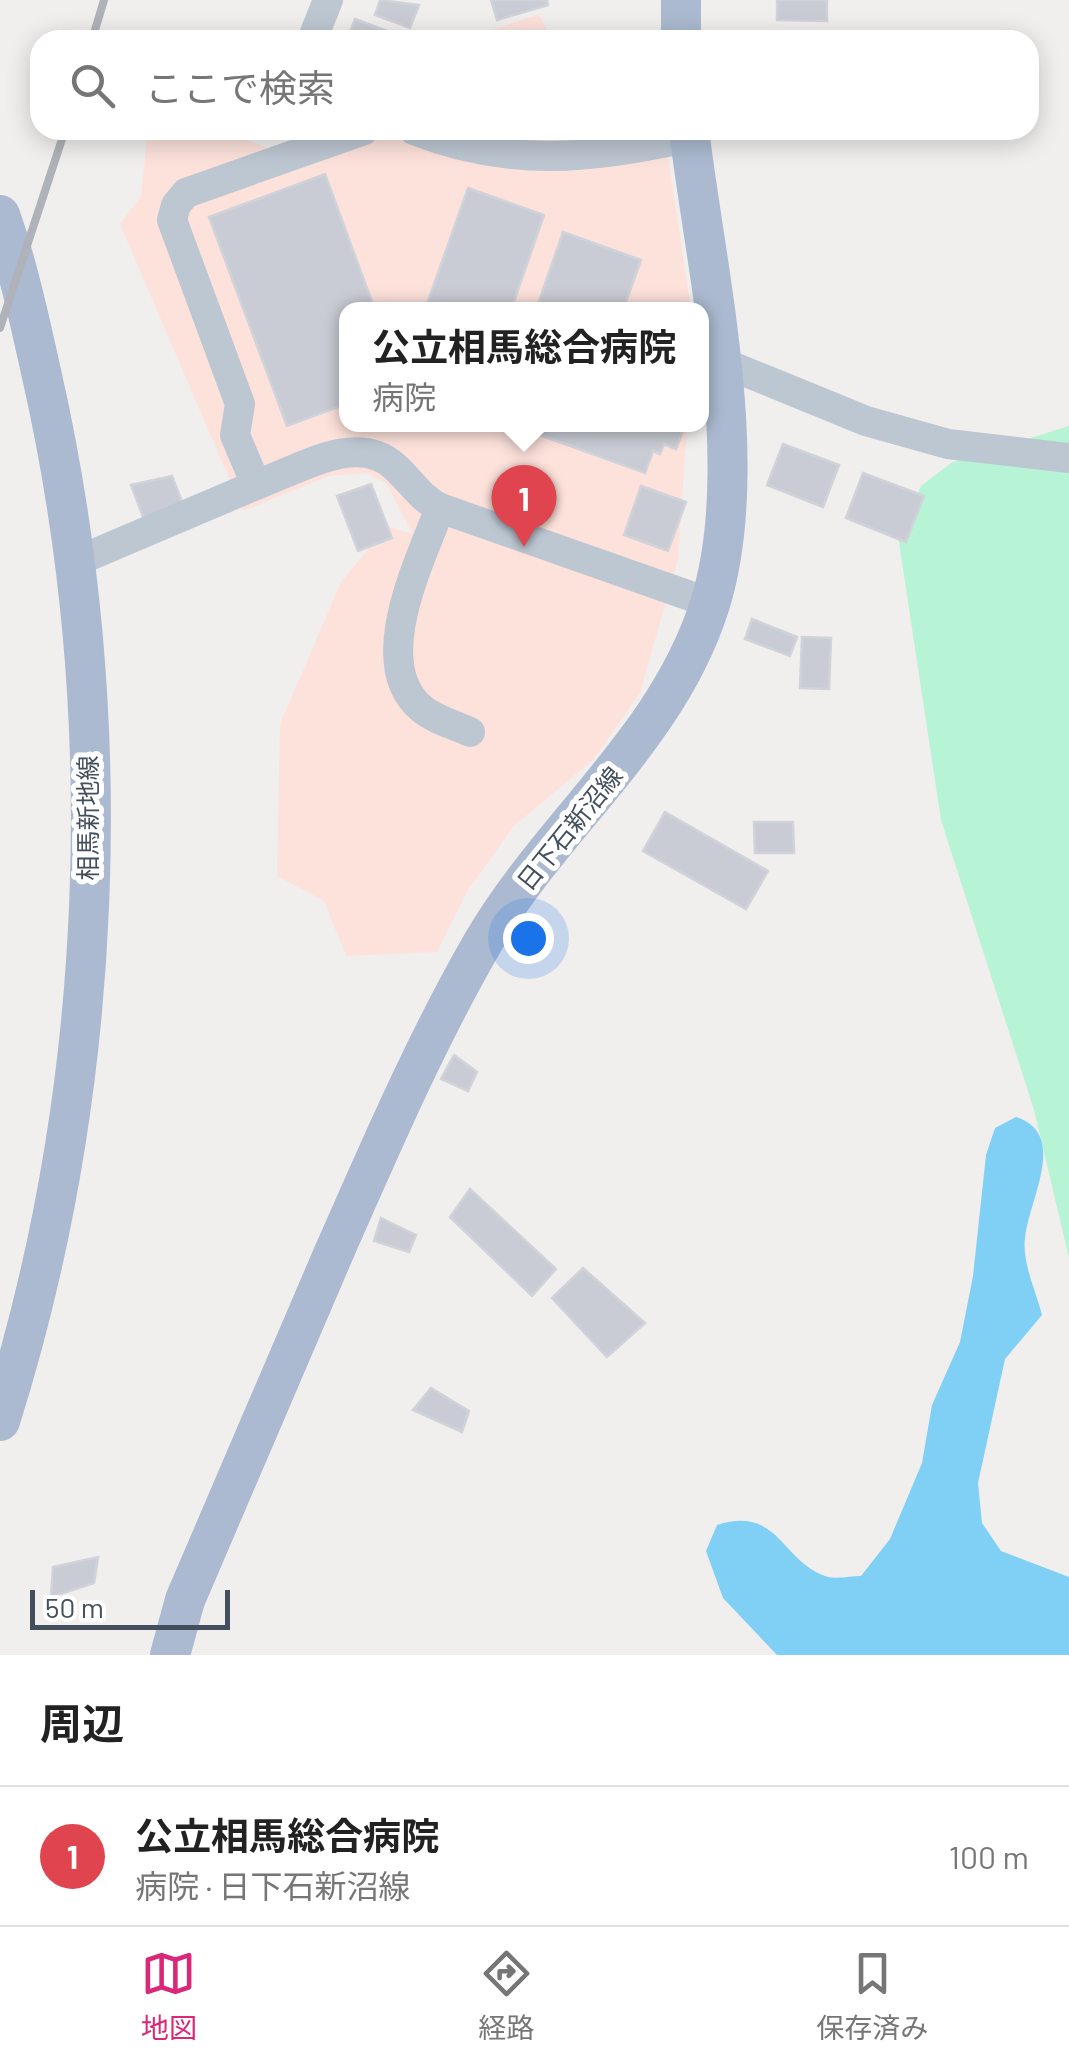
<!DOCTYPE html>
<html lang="ja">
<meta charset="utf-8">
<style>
body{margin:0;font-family:Barlow,"Noto Sans JP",sans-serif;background:#f2f2f2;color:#222}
.scale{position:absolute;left:30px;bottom:25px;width:200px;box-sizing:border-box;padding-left:10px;border:5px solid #444f5d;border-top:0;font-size:28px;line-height:35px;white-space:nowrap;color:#444f5d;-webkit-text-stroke:8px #fff;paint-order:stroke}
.you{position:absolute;left:528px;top:938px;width:35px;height:35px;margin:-25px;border:8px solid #fff;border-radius:50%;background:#1a73e8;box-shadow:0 0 0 15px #1a73e833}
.badge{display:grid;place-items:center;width:65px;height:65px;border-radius:50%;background:#db2777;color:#fff;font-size:32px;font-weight:700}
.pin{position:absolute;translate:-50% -82px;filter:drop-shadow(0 2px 5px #0008)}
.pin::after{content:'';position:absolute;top:52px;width:35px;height:30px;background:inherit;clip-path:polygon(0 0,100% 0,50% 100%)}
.popup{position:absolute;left:339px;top:302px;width:370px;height:130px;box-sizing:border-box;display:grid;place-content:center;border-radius:20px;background:#fff;filter:drop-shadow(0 2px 8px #0005);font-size:32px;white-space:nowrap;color:#767676}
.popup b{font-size:38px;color:#222}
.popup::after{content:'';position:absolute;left:50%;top:100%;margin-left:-20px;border:20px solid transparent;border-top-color:#fff}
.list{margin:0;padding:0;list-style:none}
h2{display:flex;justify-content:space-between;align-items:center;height:130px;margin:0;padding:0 40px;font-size:42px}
h2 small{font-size:32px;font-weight:400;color:#767676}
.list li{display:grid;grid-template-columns:65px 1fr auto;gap:30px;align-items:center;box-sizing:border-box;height:140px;padding:0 40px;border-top:2px solid #e0e0e0}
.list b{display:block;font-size:38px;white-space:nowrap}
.list p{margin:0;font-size:32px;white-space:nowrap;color:#767676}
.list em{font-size:32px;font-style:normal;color:#767676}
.icon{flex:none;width:55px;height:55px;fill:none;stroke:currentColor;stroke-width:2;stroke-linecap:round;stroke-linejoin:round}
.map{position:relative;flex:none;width:1069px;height:1655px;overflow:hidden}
.search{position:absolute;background:#fff;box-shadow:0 5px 25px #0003;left:30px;right:30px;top:30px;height:110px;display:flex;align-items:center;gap:25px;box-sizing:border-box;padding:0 35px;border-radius:30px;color:#767676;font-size:38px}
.sheet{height:270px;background:#fff}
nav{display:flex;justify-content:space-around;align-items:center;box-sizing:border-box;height:140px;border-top:2px solid #e0e0e0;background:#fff;font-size:28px;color:#767676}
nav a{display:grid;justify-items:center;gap:5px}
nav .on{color:#db2777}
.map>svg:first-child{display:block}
.medical{fill:#fde2db}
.green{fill:#b7f3d5}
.water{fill:#80d0f5}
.building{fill:#c9ccd4;stroke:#d1d3da;stroke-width:2.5}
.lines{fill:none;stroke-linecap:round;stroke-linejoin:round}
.minor{stroke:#bdc7d2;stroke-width:30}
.major{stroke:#abbad0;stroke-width:40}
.rail{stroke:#afb2b9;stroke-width:8}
.labels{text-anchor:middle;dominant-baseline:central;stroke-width:10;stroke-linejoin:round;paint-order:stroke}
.street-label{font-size:25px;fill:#444f5d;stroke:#fff}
</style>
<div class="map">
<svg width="1069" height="1655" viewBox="0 0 1069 1655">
<rect width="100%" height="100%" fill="#f1eeee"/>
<g class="medical">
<path d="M539,14L552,40H464Z"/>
<path d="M148,130H222L270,149L306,137L302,130H664L691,309L346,310V424L687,425L678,560L640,693L593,760L514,826L468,890L437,952L346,956L324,901L277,876L280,724L341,582L387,526L413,534L386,483L366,473L329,476L243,511L120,224L141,196Z"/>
</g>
<path class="green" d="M1069,426V1258L1034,1110L941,820L898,536L921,486L951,463Z"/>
<path class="water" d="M1016,1117C1069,1134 1029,1199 1025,1238C1022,1263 1036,1291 1042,1315L1005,1359L978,1483L982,1523L1001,1551L1069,1577V1655H777L723,1598L706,1551L717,1525C780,1505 781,1563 828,1577C837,1579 852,1576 861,1576L890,1539L922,1463L932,1405L960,1342L973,1276L986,1155L995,1128Z"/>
<g class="building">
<path d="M380,0L419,5L410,28L375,15Z"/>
<path d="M491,0H547L548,5L497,20Z"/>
<path d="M777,0H827V21L777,20Z"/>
<path d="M355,19L411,40H347Z"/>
<path d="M325,174L375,310H346V404L287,426L209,217Z"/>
<path d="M468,188L544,215L511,310H425Z"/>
<path d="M563,232L641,260L623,310H536Z"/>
<path d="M509,424H684L685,425L676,449L664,444L660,454L653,451L645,473Z"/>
<path d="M783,444L839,465L823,507L767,485Z"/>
<path d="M863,473L924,496L906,542L846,518Z"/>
<path d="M172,476L182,502L145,522L131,485Z"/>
<path d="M371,484L392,538L358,551L337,496Z"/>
<path d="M641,486L686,502L668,551L624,535Z"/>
<path d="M752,619L797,637L790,656L745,639Z"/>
<path d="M802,637L831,638L829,689L800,688Z"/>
<path d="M665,812L768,871L746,909L643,851Z"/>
<path d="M754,822H793L794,853H755Z"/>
<path d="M454,1055L477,1072L468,1091L441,1079Z"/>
<path d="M470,1189L556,1269L532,1296L450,1217Z"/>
<path d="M381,1218L416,1235L409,1252L374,1241Z"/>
<path d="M583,1268L645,1323L607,1357L552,1298Z"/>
<path d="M431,1388L469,1411L462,1432L413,1410Z"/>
<path d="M98,1557L94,1583L51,1597L53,1567Z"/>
</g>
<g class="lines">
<g class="minor">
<path d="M312,40L328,0"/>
<path d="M414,130C510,168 592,159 690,137"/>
<path d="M719,361L866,421L948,444L1069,458"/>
<path d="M256,485C298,470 356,432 394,466C410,480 420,498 440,508L710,603"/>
<path d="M440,508C421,559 368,663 421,708C433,719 455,725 470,732"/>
<path d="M75,562L256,485L235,435L240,404L172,220L176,205L186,193L364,130"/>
</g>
<g class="major">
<path d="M681,0V40"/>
<path d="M0,215C18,266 30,322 42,376C119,717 105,1088 0,1421"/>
<path d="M170,1655L185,1600C235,1483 285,1367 335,1250C381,1146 425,1043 482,944C551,825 668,739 710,604C753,466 706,271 689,130"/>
</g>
<g class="rail">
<path d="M92,40L104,0"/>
<path d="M0,328L65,130"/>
</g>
</g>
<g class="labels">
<g class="street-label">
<text transform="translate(87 818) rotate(-90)">相馬新地線</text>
<text transform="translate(569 828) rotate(-51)">日下石新沼線</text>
</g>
</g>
</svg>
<div class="scale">50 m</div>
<div class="you"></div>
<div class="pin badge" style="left:524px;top:547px;background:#e0444e">1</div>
<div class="popup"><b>公立相馬総合病院</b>病院</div>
<div class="search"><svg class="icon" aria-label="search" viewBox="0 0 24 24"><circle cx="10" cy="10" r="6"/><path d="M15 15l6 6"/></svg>ここで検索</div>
</div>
<section class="sheet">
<h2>周辺<small></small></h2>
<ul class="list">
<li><span class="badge" style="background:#e0444e">1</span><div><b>公立相馬総合病院</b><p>病院 · 日下石新沼線</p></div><em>100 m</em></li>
</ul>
</section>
<nav>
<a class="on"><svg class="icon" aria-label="map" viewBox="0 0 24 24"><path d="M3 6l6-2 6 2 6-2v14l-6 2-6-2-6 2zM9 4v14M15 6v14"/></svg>地図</a>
<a><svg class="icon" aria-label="directions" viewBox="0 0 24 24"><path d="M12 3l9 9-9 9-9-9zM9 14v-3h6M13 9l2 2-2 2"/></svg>経路</a>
<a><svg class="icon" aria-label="saved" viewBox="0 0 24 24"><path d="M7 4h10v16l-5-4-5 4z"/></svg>保存済み</a>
</nav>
